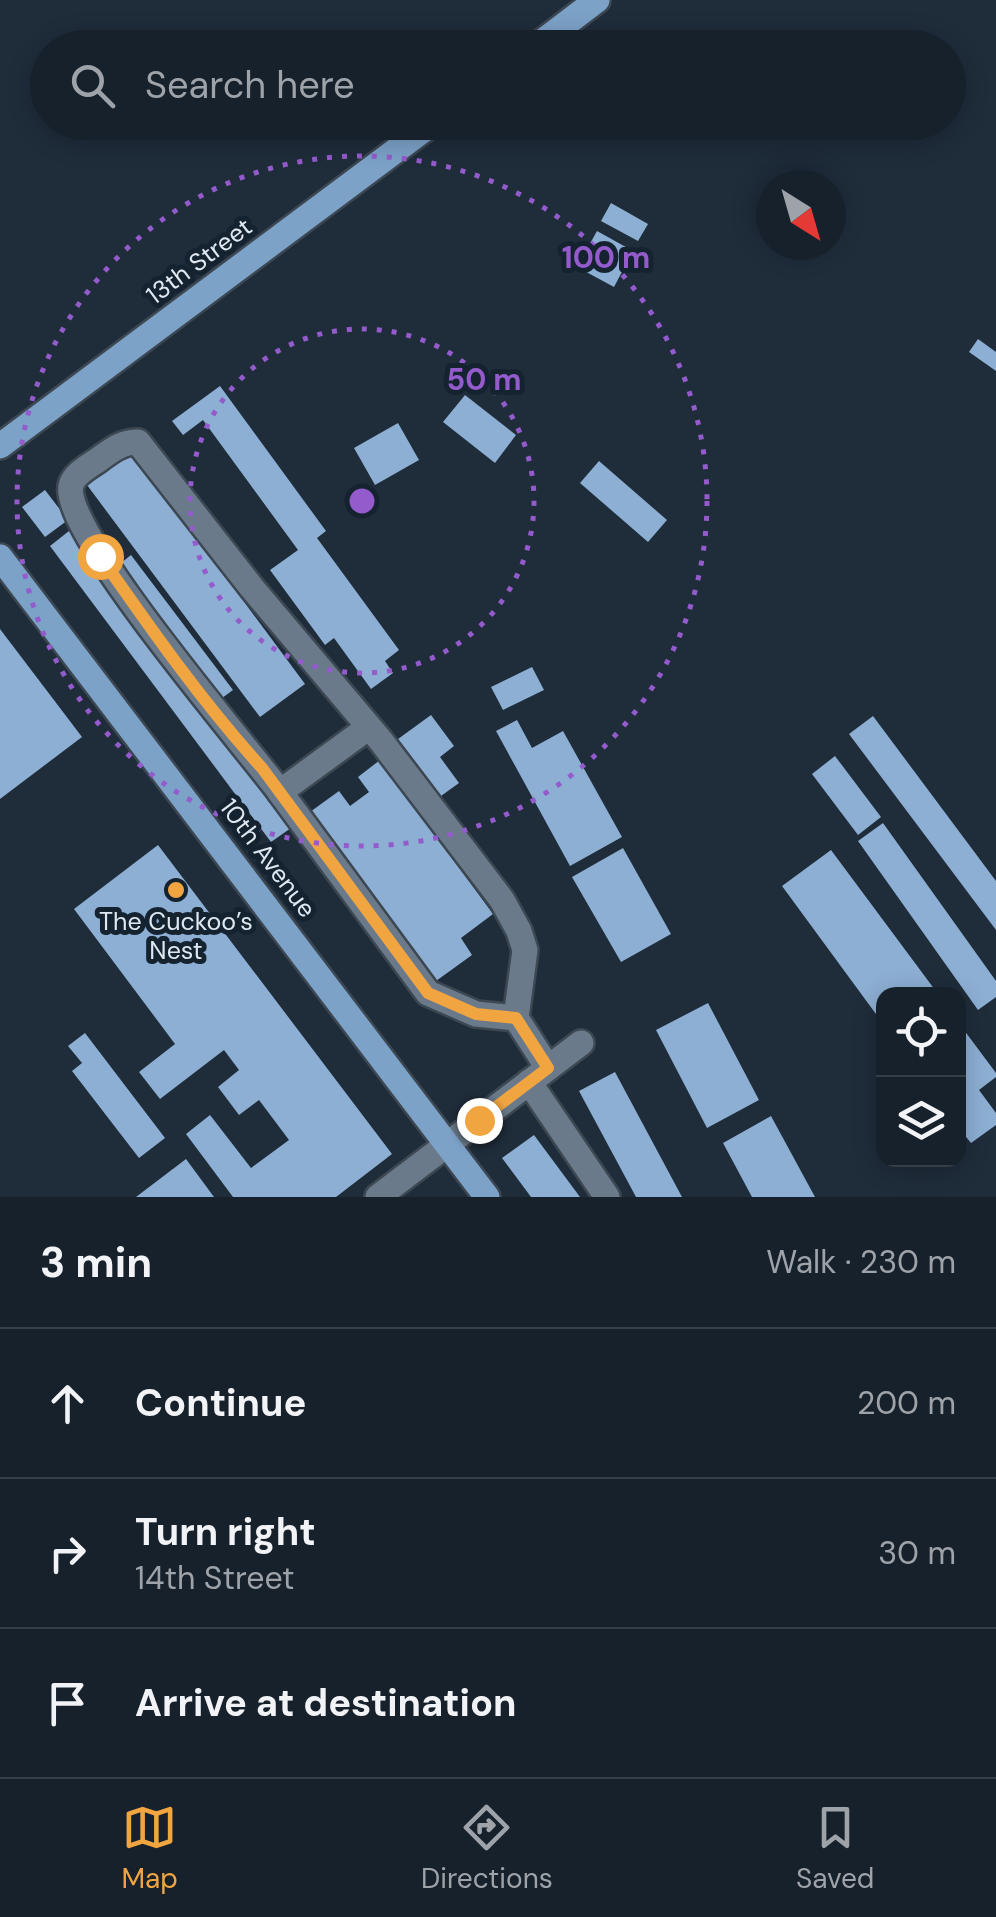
<!DOCTYPE html>
<meta charset="utf-8">
<style>
body{margin:0;font-family:"DM Sans",sans-serif;background:#242e38;color:#f1f3f6}
.controls{position:absolute;right:30px;bottom:30px;display:grid;overflow:hidden;border-radius:20px;box-shadow:0 5px 25px #0003}
.controls button{width:90px;height:90px;display:grid;place-items:center;padding:0;border:0;border-bottom:2px solid #363e48;background:#17212c;color:#f1f3f6;font:50px sans-serif}
.compass{position:absolute;left:756px;top:170px;width:90px;height:90px;border-radius:50%;background:#17212c;box-shadow:0 5px 25px #0003;rotate:143deg}
.stop{position:absolute;width:30px;height:30px;margin:-22px;border:8px solid #f1a540;border-radius:50%;background:#fff}
.stop.end{background:#f1a540;border-color:#fff;box-shadow:0 2px 10px #0008}
.list{margin:0;padding:0;list-style:none}
h2{display:flex;justify-content:space-between;align-items:center;height:130px;margin:0;padding:0 40px;font-size:42px}
h2 small{font-size:32px;font-weight:400;color:#9ea3a9}
.list li{display:grid;grid-template-columns:65px 1fr auto;gap:30px;align-items:center;box-sizing:border-box;height:150px;padding:0 40px;border-top:2px solid #363e48}
.list b{display:block;font-size:38px;white-space:nowrap}
.list p{margin:0;font-size:32px;white-space:nowrap;color:#9ea3a9}
.list em{font-size:32px;font-style:normal;color:#9ea3a9}
.icon{flex:none;width:55px;height:55px;fill:none;stroke:currentColor;stroke-width:2;stroke-linecap:round;stroke-linejoin:round}
.map{position:relative;flex:none;width:996px;height:1197px;overflow:hidden}
.search{position:absolute;background:#17212c;box-shadow:0 5px 25px #0003;left:30px;right:30px;top:30px;height:110px;display:flex;align-items:center;gap:25px;box-sizing:border-box;padding:0 35px;border-radius:55px;color:#9ea3a9;font-size:38px}
.sheet{height:580px;background:#17212c}
nav{display:flex;justify-content:space-around;align-items:center;box-sizing:border-box;height:140px;border-top:2px solid #363e48;background:#17212c;font-size:28px;color:#9ea3a9}
nav a{display:grid;justify-items:center;gap:5px}
nav .on{color:#f1a540}
.map>svg:first-child{display:block}
.building{fill:#8dafd3}
.lines{fill:none;stroke-linecap:round;stroke-linejoin:round}
.minor-casing{stroke:#3c4752;stroke-width:30}
.major-casing{stroke:#3c4752;stroke-width:30}
.minor{stroke:#6a7a8a;stroke-width:25}
.major{stroke:#7ca2c8;stroke-width:25}
.route{stroke:#f1a540;stroke-width:12}
.ring{fill:none;stroke:#945bcc;stroke-width:5;stroke-dasharray:5 10}
.poi-dot{fill:#f1a540;stroke:#15222f;stroke-width:4}
.labels{text-anchor:middle;dominant-baseline:central;stroke-width:10;stroke-linejoin:round;paint-order:stroke}
.street-label{font-size:25px;fill:#dfe8f1;stroke:#15222f}
.poi-label{font-size:25px;fill:#dfe8f1;stroke:#15222f}
.centre{fill:#945bcc;stroke:#15222f;stroke-width:5}
.ring-label{font-size:30px;text-anchor:middle;font-weight:bold;fill:#945bcc;stroke:#15222f;stroke-width:10;stroke-linejoin:round;paint-order:stroke}
</style>
<div class="map">
<svg width="996" height="1197" viewBox="0 0 996 1197">
<rect width="100%" height="100%" fill="#1f2c3a"/>
<g class="building">
<path d="M611,203L648,224L638,241L601,221Z"/>
<path d="M597,231L633,251L614,287L577,267Z"/>
<path d="M978,339L996,352V371L969,352Z"/>
<path d="M220,386L326,531L317,538L399,650L385,661L393,673L371,689L334,638L325,645L270,570L298,550L203,420L183,435L172,421Z"/>
<path d="M465,395L516,435L495,463L443,422Z"/>
<path d="M398,423L419,460L375,485L354,448Z"/>
<path d="M129,447L305,684L260,717L84,481Z"/>
<path d="M599,461L667,520L648,542L580,483Z"/>
<path d="M45,490L68,520L45,537L22,507Z"/>
<path d="M69,531L291,828L271,842L50,546Z"/>
<path d="M131,555L233,690L218,701L116,567Z"/>
<path d="M0,629L82,737L0,799Z"/>
<path d="M532,667L544,690L503,710L491,687Z"/>
<path d="M431,715L454,746L440,757L459,783L441,796L398,739Z"/>
<path d="M873,716L996,881V930L849,734Z"/>
<path d="M517,720L532,748L563,731L622,837L570,866L496,731Z"/>
<path d="M835,756L881,817L858,835L812,774Z"/>
<path d="M380,760L493,914L461,938L472,955L436,981L310,812L339,791L350,806L369,792L358,777Z"/>
<path d="M883,823L996,981V997L978,1010L858,841Z"/>
<path d="M158,845L392,1154L336,1197H233L186,1134L210,1115L251,1168L289,1140L259,1100L239,1115L218,1087L239,1070L224,1050L160,1099L139,1072L175,1044L74,909Z"/>
<path d="M623,848L671,934L621,962L572,877Z"/>
<path d="M831,850L938,994H884V1025L782,886Z"/>
<path d="M708,1003L759,1100L707,1128L656,1030Z"/>
<path d="M958,1022L996,1073V1077L979,1090L996,1113V1125L971,1143L958,1127Z"/>
<path d="M85,1033L165,1138L139,1158L72,1071L82,1063L68,1046Z"/>
<path d="M615,1072L682,1197H636L579,1091Z"/>
<path d="M771,1116L815,1197H752L723,1143Z"/>
<path d="M534,1135L580,1197H531L502,1158Z"/>
<path d="M186,1159L214,1197H136Z"/>
</g>
<g class="lines">
<g class="minor-casing">
<g id="minor">
<path d="M369,727L280,792C246,746 61,531 71,486C73,475 89,466 98,460C110,451 123,441 138,442L252,588L381,741L502,900L519,931L525,950L516,1018L548,1068"/>
<path d="M280,792L428,993L476,1014L516,1018"/>
<path d="M529,1082L607,1197"/>
<path d="M378,1197L581,1043"/>
</g>
</g>
<g class="major-casing">
<g id="major">
<path d="M534,48L597,0"/>
<path d="M0,446L434,122"/>
<path d="M0,557L487,1197"/>
</g>
</g>
<use href="#minor" class="minor"/>
<use href="#major" class="major"/>
</g>
<g class="lines">
<path class="route" d="M100,556C151,629 202,702 262,768L428,993L476,1014L516,1018L548,1068L479,1120"/>
</g>
<g class="ring">
<circle cx="362" cy="501" r="172"/>
<circle cx="362" cy="501" r="345"/>
</g>
<circle class="poi-dot" cx="176" cy="890" r="10"/>
<g class="labels">
<g class="street-label">
<text transform="translate(199 261) rotate(-37)">13th Street</text>
<text transform="translate(268 858) rotate(53)">10th Avenue</text>
</g>
<g class="poi-label">
<text x="176" y="921">The Cuckoo’s<tspan x="176" dy="29">Nest</tspan></text>
</g>
</g>
<circle cx="362" cy="501" r="15" class="centre"/>
<g class="ring-label">
<text x="606" y="268">100 m</text>
<text x="484" y="390">50 m</text>
</g>
</svg>
<div class="controls">
<button><svg class="icon" aria-label="locate" viewBox="0 0 24 24"><circle cx="12" cy="12" r="6"/><path d="M12 2v4M12 18v4M2 12h4M18 12h4"/></svg></button>
<button><svg class="icon" aria-label="layers" viewBox="0 0 24 24"><path d="M12 4l9 5-9 5-9-5zM3 14l9 5 9-5"/></svg></button>
</div>
<svg class="compass" viewBox="-18 -18 36 36"><path d="M0-13l5 13h-10z" fill="#e53935"/><path d="M0 13l5-13h-10z" fill="#9ea3a9"/></svg>
<div class="stop" style="left:100px;top:556px"></div>
<div class="stop end" style="left:479px;top:1120px"></div>
<div class="search"><svg class="icon" aria-label="search" viewBox="0 0 24 24"><circle cx="10" cy="10" r="6"/><path d="M15 15l6 6"/></svg>Search here</div>
</div>
<section class="sheet">
<h2>3 min<small>Walk · 230 m</small></h2>
<ul class="list">
<li><svg class="icon" aria-label="ahead" viewBox="0 0 24 24"><path d="M12 20V5M6 11l6-6 6 6"/></svg><div><b>Continue</b></div><em>200 m</em></li>
<li><svg class="icon" aria-label="right" viewBox="0 0 24 24"><path d="M7 20v-9h11M14 6l5 5-5 5"/></svg><div><b>Turn right</b><p>14th Street</p></div><em>30 m</em></li>
<li><svg class="icon" aria-label="arrive" viewBox="0 0 24 24"><path d="M6 21V4h12l-3 4 3 4H6"/></svg><div><b>Arrive at destination</b></div></li>
</ul>
</section>
<nav>
<a class="on"><svg class="icon" aria-label="map" viewBox="0 0 24 24"><path d="M3 6l6-2 6 2 6-2v14l-6 2-6-2-6 2zM9 4v14M15 6v14"/></svg>Map</a>
<a><svg class="icon" aria-label="directions" viewBox="0 0 24 24"><path d="M12 3l9 9-9 9-9-9zM9 14v-3h6M13 9l2 2-2 2"/></svg>Directions</a>
<a><svg class="icon" aria-label="saved" viewBox="0 0 24 24"><path d="M7 4h10v16l-5-4-5 4z"/></svg>Saved</a>
</nav>
